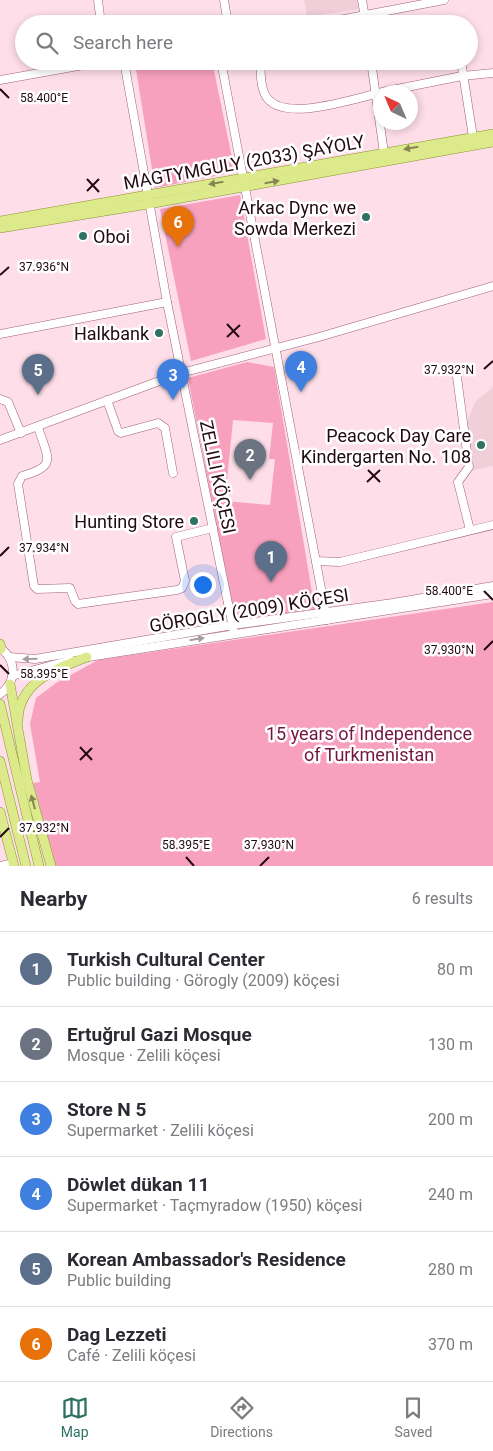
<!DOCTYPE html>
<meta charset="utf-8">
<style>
body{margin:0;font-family:Roboto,sans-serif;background:#f7f7f7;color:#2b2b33}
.compass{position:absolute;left:373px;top:85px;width:45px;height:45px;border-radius:50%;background:#fff;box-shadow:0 2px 8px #0003;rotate:316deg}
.you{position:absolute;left:202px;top:584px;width:18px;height:18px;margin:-12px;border:4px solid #fff;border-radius:50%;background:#1a73e8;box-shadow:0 0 0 8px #1a73e833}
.badge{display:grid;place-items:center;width:32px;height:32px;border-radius:50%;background:#2f7264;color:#fff;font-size:16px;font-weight:700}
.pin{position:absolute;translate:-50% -41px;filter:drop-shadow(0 1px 2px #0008)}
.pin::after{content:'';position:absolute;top:26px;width:18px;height:15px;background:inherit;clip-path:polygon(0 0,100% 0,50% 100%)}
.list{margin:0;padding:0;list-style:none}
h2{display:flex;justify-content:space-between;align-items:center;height:65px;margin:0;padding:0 20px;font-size:21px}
h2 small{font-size:16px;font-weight:400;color:#7c7c81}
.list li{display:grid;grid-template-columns:32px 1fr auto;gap:15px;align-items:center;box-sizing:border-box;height:75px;padding:0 20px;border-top:1px solid #e1e1e2}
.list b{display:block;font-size:19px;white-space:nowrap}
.list p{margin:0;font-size:16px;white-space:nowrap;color:#7c7c81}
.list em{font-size:16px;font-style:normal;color:#7c7c81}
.icon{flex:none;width:28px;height:28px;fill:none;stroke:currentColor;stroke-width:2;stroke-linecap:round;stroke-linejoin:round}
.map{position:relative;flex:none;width:493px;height:866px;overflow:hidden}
.search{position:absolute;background:#fff;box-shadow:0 2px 8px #0003;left:15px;right:15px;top:15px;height:55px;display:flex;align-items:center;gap:12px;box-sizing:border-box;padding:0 18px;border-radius:28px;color:#7c7c81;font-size:19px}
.sheet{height:515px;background:#fff}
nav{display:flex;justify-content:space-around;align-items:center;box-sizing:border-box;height:70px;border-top:1px solid #e1e1e2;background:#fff;font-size:14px;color:#7c7c81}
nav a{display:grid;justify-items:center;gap:2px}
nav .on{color:#2f7264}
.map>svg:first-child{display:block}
.built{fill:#f1cfd9}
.green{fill:#f8a1bf;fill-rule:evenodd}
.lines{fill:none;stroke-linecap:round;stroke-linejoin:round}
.minor-casing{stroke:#a25f77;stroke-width:9}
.major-casing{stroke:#8c922e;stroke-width:10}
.minor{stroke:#fff;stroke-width:8}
.major{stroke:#dcea8b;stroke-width:9}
.oneway{fill:#888555}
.oneway2{fill:#a79da1}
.ticks{fill:none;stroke:#220913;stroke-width:2}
.poi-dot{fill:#2f7264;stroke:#fff;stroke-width:2}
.labels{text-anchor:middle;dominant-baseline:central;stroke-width:5;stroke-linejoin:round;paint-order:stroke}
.street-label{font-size:18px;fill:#220913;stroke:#fff}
.poi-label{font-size:18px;fill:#220913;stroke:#fff;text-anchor:end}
.park-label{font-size:18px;fill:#721541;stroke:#fff}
.ticks-label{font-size:12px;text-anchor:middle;fill:#220913;stroke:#fff;stroke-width:5;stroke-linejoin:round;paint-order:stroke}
</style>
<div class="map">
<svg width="493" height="866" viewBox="0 0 493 866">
<rect width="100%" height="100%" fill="#fedee8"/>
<g class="built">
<path d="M304,0H357L359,9L307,17Z"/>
<path d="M493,387V466L473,470L466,424L475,402Z"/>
</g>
<g class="green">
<path d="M145,61H212L235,172L155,188L135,63Z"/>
<path d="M240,195L266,339L191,361L160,209Z"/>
<path d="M247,362L274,367L315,610L235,620L188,378ZM233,420L273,423L269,459H275L270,505L225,501Z"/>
<path d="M493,602V866H55L33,783L40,782L30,724L36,698L56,683L98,660Z"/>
</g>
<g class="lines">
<g class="minor-casing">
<g id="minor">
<path d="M98,0L101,24"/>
<path d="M224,0L228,24"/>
<path d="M362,0L366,24"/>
<path d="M318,24L444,0"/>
<path d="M124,61L167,302L234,633"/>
<path d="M221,61L327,620"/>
<path d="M260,61C261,73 260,90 268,99C288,122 355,98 380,93"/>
<path d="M371,61L384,153"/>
<path d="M461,61L473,137"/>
<path d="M0,80L106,61"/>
<path d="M382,92L462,76L493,73"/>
<path d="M0,334L167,302"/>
<path d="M457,377L469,467L458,482L470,530"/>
<path d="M0,399L8,402L21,433"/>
<path d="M107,400L118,431L121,433L158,423L165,428L173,473"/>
<path d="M38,427C47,457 59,466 22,476L18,484L34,586L37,589L70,588L75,601L78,604L177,590L182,588L185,581L176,537L213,528"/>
<path d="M0,440L181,373L319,337L493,286"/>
<path d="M316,561L340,562L493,525"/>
<path d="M0,648C17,660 17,682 0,694"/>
<path d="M9,657L35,659L233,625L393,603L493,586"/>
<path d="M82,658L493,594"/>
<path d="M12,676L71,660"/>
<path d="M0,866L13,863"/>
</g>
</g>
<g class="major-casing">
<g id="major">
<path d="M0,221L493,134"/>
<path d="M0,228L148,204L493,142"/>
<path d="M0,644L1,649"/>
<path d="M10,684L27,780L51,866"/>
<path d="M0,704L39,866"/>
<path d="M18,721C18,682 57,668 87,657"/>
<path d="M0,761L26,866"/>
<path d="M0,812L14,866"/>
</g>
</g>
<use href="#minor" class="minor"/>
<use href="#major" class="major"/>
</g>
<defs><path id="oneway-solid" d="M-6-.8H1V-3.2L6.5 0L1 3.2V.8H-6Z" transform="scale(1.25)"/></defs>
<g class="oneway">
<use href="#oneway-solid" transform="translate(411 148) rotate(170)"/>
<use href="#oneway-solid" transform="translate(272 182) rotate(-10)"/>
<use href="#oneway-solid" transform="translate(216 183) rotate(170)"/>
<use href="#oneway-solid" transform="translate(33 802) rotate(-105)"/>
</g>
<g class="oneway2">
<use href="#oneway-solid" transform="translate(197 639) rotate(-9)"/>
<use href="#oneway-solid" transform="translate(30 659) rotate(178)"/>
</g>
<path class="ticks" d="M0,89L9,98M87,179L99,192M87,191L99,179M0,275L9,267M227,324L239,337M227,337L240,325M484,369L493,361M368,470L380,482M367,482L380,470M0,556L9,547M484,591L493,600M484,650L493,641M0,665L9,674M80,747L92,760M80,760L92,748M0,837L9,828M186,857L194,866M260,866L269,857"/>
<g class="poi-dot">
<circle cx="366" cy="217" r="5"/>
<circle cx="83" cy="236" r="5"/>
<circle cx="159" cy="333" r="5"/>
<circle cx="481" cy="445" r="5"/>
<circle cx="194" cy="521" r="5"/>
</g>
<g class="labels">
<g class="street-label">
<text transform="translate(244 162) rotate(-10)">MAGTYMGULY (2033) ŞAÝOLY</text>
<text transform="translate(218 477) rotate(78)">ZELILI KÖÇESI</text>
<text transform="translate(249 610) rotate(-9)">GÖROGLY (2009) KÖÇESI</text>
</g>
<g class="poi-label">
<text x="356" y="207">Arkac Dync we<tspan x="356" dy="21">Sowda Merkezi</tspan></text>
<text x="93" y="236" text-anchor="start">Oboi</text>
<text x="149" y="333">Halkbank</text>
<text x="471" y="435">Peacock Day Care<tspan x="471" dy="21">Kindergarten No. 108</tspan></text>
<text x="184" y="521">Hunting Store</text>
</g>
<g class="park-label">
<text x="369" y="733">15 years of Independence<tspan x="369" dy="21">of Turkmenistan</tspan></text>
</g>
</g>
<g class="ticks-label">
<text x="44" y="102">58.400°E</text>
<text x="44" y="271">37.936°N</text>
<text x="449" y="374">37.932°N</text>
<text x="44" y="552">37.934°N</text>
<text x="449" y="595">58.400°E</text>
<text x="449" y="654">37.930°N</text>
<text x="44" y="678">58.395°E</text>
<text x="44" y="832">37.932°N</text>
<text x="186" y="849">58.395°E</text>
<text x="269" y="849">37.930°N</text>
</g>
</svg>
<svg class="compass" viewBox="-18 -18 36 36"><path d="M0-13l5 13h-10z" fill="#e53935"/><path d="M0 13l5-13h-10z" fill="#7c7c81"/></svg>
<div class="you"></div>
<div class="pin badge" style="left:271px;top:582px;background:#5c6f8a">1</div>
<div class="pin badge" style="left:250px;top:480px;background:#6b7280">2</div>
<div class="pin badge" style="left:173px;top:400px;background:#3f7fe0">3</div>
<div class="pin badge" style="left:301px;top:392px;background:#3f7fe0">4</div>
<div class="pin badge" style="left:38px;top:395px;background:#5c6f8a">5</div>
<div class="pin badge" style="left:178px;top:247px;background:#e8710a">6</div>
<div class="search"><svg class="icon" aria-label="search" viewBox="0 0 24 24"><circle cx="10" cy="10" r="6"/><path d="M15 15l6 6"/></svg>Search here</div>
</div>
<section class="sheet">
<h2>Nearby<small>6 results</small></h2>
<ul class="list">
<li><span class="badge" style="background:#5c6f8a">1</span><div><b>Turkish Cultural Center</b><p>Public building · Görogly (2009) köçesi</p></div><em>80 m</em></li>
<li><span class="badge" style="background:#6b7280">2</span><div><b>Ertuğrul Gazi Mosque</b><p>Mosque · Zelili köçesi</p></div><em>130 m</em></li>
<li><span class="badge" style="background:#3f7fe0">3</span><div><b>Store N 5</b><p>Supermarket · Zelili köçesi</p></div><em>200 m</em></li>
<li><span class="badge" style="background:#3f7fe0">4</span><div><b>Döwlet dükan 11</b><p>Supermarket · Taçmyradow (1950) köçesi</p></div><em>240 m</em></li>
<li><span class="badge" style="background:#5c6f8a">5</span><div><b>Korean Ambassador's Residence</b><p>Public building</p></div><em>280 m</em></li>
<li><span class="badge" style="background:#e8710a">6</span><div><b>Dag Lezzeti</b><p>Café · Zelili köçesi</p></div><em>370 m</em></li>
</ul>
</section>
<nav>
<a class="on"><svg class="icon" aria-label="map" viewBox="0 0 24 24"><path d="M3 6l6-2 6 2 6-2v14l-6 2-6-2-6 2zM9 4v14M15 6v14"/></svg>Map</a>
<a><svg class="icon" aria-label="directions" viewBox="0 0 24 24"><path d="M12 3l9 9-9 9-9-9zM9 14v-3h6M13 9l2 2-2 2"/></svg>Directions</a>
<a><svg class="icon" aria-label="saved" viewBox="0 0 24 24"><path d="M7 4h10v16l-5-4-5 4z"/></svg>Saved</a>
</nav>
